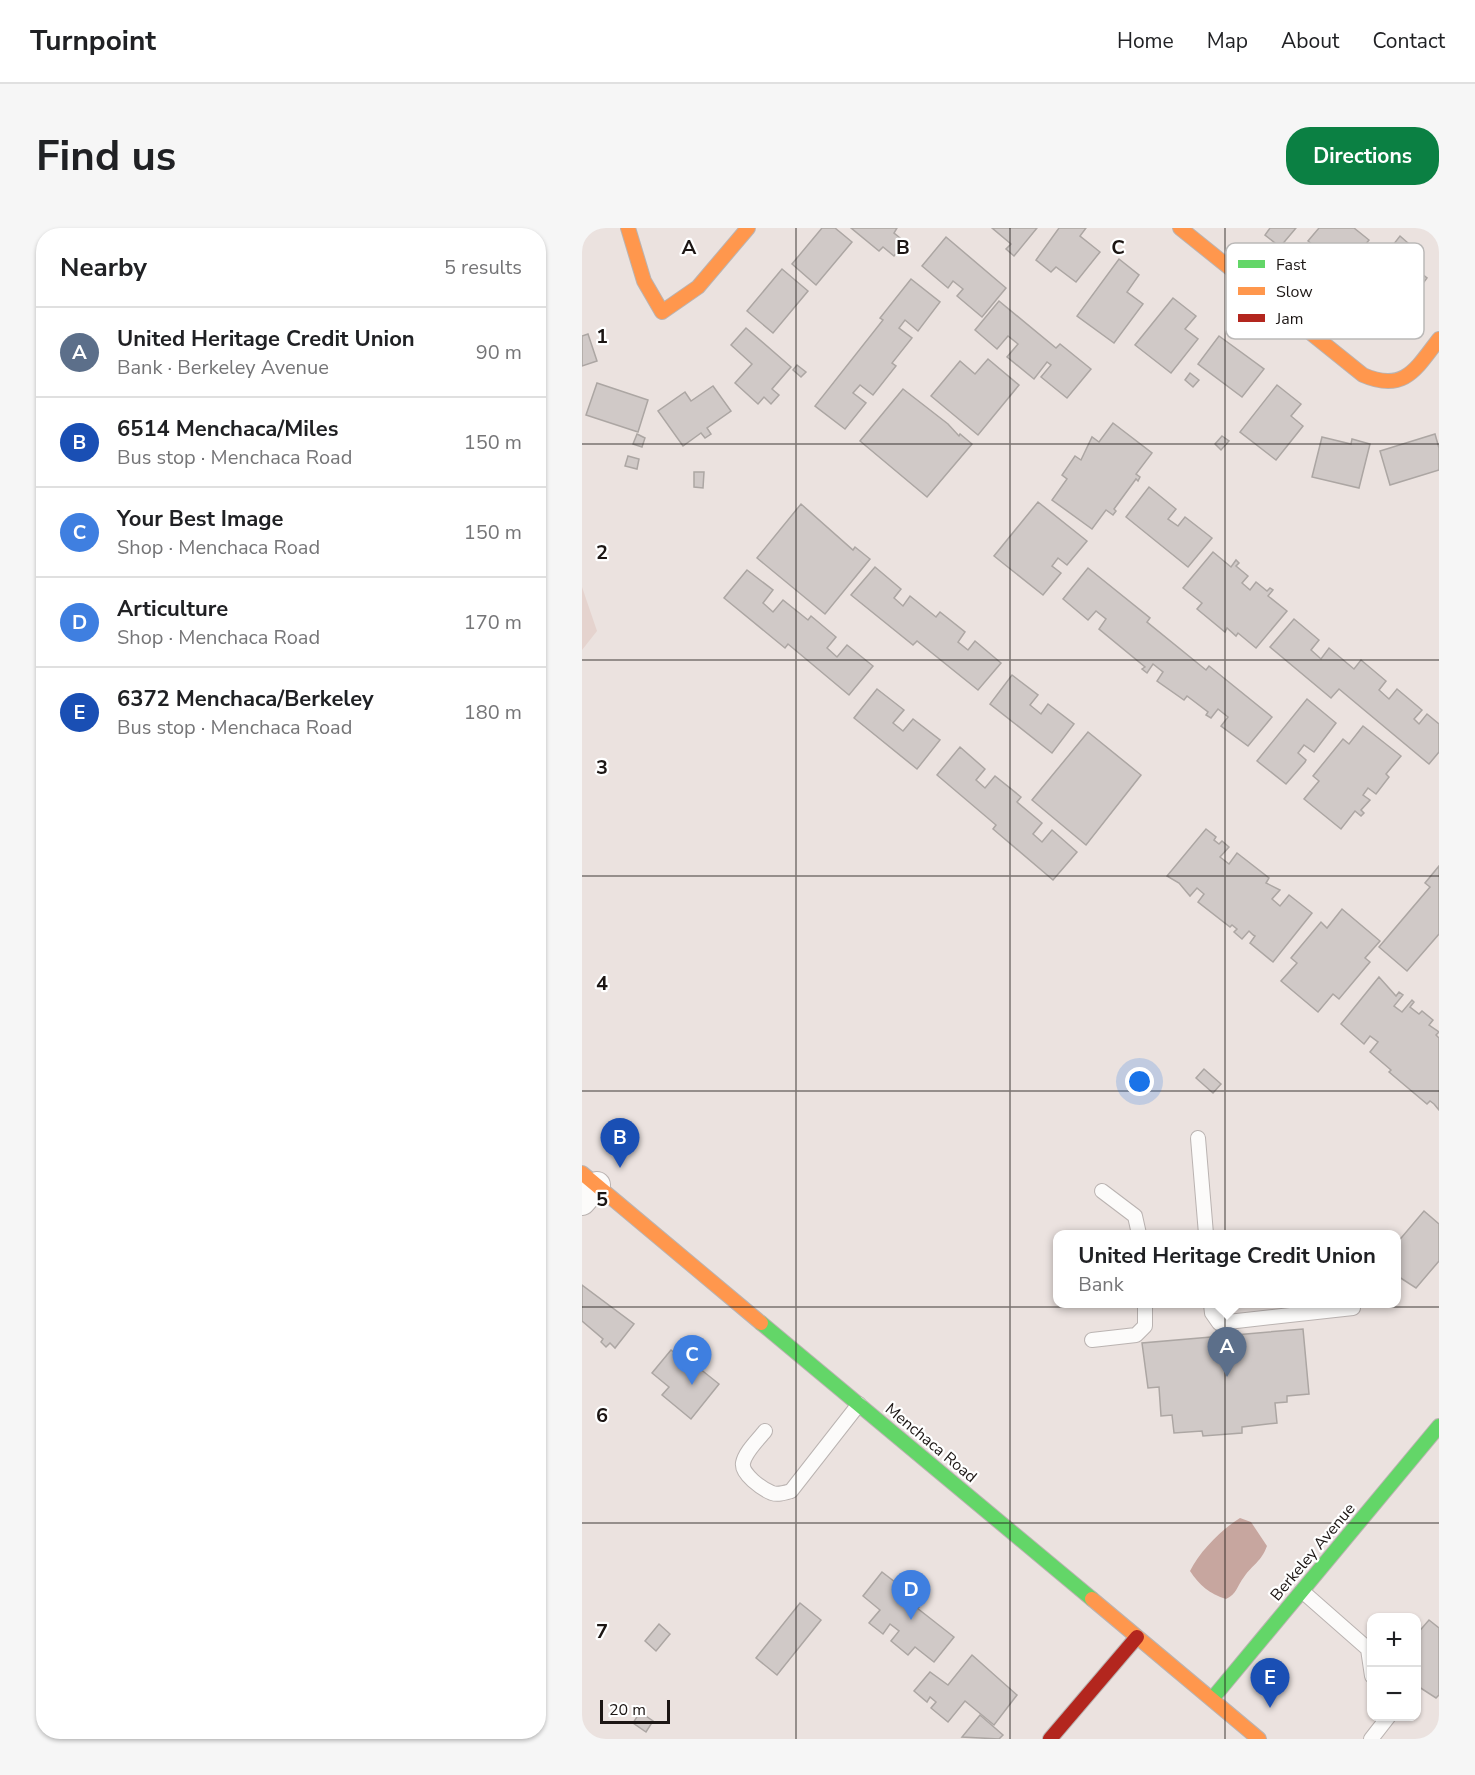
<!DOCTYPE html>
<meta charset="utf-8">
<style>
body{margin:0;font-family:"Nunito Sans",sans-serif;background:#f6f6f6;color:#202124}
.controls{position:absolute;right:18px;bottom:18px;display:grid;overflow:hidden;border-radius:12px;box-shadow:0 2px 4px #0004}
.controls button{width:54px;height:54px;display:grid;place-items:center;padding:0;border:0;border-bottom:2px solid #e0e0e0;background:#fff;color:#202124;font:30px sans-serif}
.scale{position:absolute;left:18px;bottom:15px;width:70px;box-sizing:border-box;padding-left:6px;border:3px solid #1c1614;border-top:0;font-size:16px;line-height:21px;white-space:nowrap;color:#1c1614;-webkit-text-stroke:4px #fff;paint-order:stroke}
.you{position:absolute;left:558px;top:854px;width:21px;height:21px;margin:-15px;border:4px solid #fff;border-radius:50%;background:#1a73e8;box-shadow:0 0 0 9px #1a73e833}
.badge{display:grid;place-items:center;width:39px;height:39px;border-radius:50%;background:#0b8043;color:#fff;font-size:20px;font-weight:700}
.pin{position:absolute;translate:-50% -50px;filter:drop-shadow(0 2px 3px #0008)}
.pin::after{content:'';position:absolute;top:32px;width:21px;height:18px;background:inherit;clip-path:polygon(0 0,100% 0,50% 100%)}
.popup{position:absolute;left:471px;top:1002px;width:348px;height:78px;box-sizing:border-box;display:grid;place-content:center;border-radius:12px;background:#fff;filter:drop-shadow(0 2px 4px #0005);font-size:20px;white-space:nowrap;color:#757577}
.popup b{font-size:22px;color:#202124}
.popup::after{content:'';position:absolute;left:50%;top:100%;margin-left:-12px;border:12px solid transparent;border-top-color:#fff}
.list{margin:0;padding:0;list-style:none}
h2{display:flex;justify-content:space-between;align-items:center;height:78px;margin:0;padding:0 24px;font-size:26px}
h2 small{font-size:20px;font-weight:400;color:#757577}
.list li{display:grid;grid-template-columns:39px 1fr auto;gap:18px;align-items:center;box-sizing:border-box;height:90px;padding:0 24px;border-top:2px solid #e0e0e0}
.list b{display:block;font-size:22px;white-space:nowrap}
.list p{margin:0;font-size:20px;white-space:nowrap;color:#757577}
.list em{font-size:20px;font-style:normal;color:#757577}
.map{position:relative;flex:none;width:857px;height:1511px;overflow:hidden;border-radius:24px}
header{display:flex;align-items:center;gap:36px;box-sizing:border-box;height:84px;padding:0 30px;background:#fff;border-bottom:2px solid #e0e0e0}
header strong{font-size:28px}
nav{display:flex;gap:33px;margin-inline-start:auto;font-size:21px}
.intro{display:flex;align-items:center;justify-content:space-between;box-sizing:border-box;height:144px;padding:0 36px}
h1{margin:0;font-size:42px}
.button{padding:15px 27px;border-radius:24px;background:#0b8043;color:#fff;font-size:21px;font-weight:700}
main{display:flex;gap:36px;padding:0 36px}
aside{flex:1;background:#fff;border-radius:24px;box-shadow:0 2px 4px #0004}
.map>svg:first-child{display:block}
.built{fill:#e5d3ce}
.water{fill:#c7a69f}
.building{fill:#d0c9c7;stroke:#aca6a3;stroke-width:1.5}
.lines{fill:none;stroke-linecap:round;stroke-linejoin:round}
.lane-casing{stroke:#bab3b1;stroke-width:16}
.street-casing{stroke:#bab3b1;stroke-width:28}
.fast-casing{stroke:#bab3b1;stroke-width:16}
.slow-casing{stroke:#bab3b1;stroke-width:16}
.jam-casing{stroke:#bab3b1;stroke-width:16}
.lane{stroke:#fcfbfa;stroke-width:14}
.street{stroke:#fcfbfa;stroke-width:26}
.fast{stroke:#63d668;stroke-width:14}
.slow{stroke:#ff974d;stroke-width:14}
.jam{stroke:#b3261e;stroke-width:14}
.grid{fill:none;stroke:#1c1614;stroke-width:1.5;stroke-opacity:0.55}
.labels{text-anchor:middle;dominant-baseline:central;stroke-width:4.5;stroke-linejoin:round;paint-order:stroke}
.street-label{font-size:16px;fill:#1c1614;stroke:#fff}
.key{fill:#fff;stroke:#bbb9b8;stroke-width:1.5}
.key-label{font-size:16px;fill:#1c1614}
.grid-label{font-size:20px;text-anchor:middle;font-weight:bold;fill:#1c1614;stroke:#fff;stroke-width:4.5;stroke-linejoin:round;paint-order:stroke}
</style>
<header>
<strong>Turnpoint</strong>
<nav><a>Home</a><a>Map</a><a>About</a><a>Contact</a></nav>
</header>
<div class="intro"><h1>Find us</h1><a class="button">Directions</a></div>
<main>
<aside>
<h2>Nearby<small>5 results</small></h2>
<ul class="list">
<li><span class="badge" style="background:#5c6f8a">A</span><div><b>United Heritage Credit Union</b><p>Bank · Berkeley Avenue</p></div><em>90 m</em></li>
<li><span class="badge" style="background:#1a4fb4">B</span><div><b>6514 Menchaca/Miles</b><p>Bus stop · Menchaca Road</p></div><em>150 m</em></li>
<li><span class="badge" style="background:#3f7fe0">C</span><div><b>Your Best Image</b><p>Shop · Menchaca Road</p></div><em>150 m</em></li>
<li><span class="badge" style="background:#3f7fe0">D</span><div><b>Articulture</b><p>Shop · Menchaca Road</p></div><em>170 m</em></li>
<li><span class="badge" style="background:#1a4fb4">E</span><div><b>6372 Menchaca/Berkeley</b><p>Bus stop · Menchaca Road</p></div><em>180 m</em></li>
</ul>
</aside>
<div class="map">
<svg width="857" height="1511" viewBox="0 0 857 1511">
<rect width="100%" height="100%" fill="#ebe2df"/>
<path class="built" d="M0,359L15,403L0,422Z"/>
<path class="water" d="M658,1290L669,1294L685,1318C679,1334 671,1336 662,1349C655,1358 655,1366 644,1371C628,1366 617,1357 608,1343C618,1323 640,1301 658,1290Z"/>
<g class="building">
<path d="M240,0H253L270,14L234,57L210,36Z"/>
<path d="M269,0H315L312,5L323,14L312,28L301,19L297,23Z"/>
<path d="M410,0H455L432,28L424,21L429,16Z"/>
<path d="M477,0H504L498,8L518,24L494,54L474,39L469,44L454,32Z"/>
<path d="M688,0H714L698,19L683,7Z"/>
<path d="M737,0H772L787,12L747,62L727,45L742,26L726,13Z"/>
<path d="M818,8L826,15L819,23L811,17Z"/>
<path d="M364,9L424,60L400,89L375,68L381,61L371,53L366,60L340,38Z"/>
<path d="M806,29L825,44L830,38L845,50L815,91L802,80L791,94L768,75Z"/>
<path d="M537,31L557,47L545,64L561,76L532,115L495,88Z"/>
<path d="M200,41L226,63L191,105L165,83Z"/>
<path d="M329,51L358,74L336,103L323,92L317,100L330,110L310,135L314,138L291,167L278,157L271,165L284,175L263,201L233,178L301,92L298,90Z"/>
<path d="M591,70L614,88L603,101L616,111L589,145L553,117Z"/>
<path d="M417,73L474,120L478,116L509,141L485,170L459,149L469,137L465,134L452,151L425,129L436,116L426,108L415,121L393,102Z"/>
<path d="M164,100L209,139L190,161L197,167L189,176L182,169L176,176L153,155L170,136L149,117Z"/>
<path d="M6,106L15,133L0,138V108Z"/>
<path d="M637,108L682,141L660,169L616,136Z"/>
<path d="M406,131L437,157L396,207L349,168L378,133L393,146Z"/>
<path d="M215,137L224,144L219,149L211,142Z"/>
<path d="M608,145L617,152L611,159L603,152Z"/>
<path d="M15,155L66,172L56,204L4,187Z"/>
<path d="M695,157L719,176L709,188L721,198L694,232L658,204Z"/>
<path d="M131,158L149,183L125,200L129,206L123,210L119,205L101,218L76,183L103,164L109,173Z"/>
<path d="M321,161L366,196L377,208L378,206L390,216L345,269L278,213Z"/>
<path d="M531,195L570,225L554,246L558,249L556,253L554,251L532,281L534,283L531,287L524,282L510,301L470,272L485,251L480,247L493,228L499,232L510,209L517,214Z"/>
<path d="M55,206L63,210L60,219L51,216Z"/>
<path d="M853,206L857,220V242L808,257L798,223Z"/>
<path d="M640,208L647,213L639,222L633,216Z"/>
<path d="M740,209L769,216L770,211L788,216L777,260L730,249Z"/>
<path d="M46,228L57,231L55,241L43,238Z"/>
<path d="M112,244H122L121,260L112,259Z"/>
<path d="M567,259L594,281L586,291L596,298L603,289L630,310L606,339L544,289Z"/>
<path d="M456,274L505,313L485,337L476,330L470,338L479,345L461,367L412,328Z"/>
<path d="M219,276L271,322L273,319L288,331L243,386L175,330Z"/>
<path d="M631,324L649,339L654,332L657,335L654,338L666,348L660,355L668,362L674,354L685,363L688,360L691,362L686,368L705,383L674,420L656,405L654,408L645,400L643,404L615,381L620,375L601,360Z"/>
<path d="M293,339L319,361L312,370L321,378L328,368L354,389L358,384L383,404L376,414L386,422L393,413L419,435L396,462L335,413L331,417L269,367Z"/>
<path d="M506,340L568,390L565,394L624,442L627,438L690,489L666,518L639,498L646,489L636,481L629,490L624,487L626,484L605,468L602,472L575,453L581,444L571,436L565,445L560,441L563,439L517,401L524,391L514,383L506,392L481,371Z"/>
<path d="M165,342L191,362L181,375L191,384L201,372L226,392L229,388L254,409L245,420L255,429L265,417L291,438L267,467L206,416L203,420L142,370Z"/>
<path d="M712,391L737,412L729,422L739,431L747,420L772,441L779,432L804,453L797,462L807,471L815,461L840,482L832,491L837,496L845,486L857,496V524L847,536L757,461L749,470L688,419Z"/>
<path d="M430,447L456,467L448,477L459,486L466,476L492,496L470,525L408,476Z"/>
<path d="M295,461L322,482L311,495L321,503L331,491L358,512L335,541L272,490Z"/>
<path d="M725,471L754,495L732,524L722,517L716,525L724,532L723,534L704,556L675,533Z"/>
<path d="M781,498L819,528L804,546L807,549L794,566L786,560L781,567L788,572L779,582L782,585L779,588L773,583L759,601L722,571L737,553L731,548L761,511L767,516Z"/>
<path d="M506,504L559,547L504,617L450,572Z"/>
<path d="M378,519L403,541L394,552L403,560L413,548L439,569L435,574L460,595L451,606L460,614L470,602L495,624L471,652L411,601L414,597L355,547Z"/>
<path d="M624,601L634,609L632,612L637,616L640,613L647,619L638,629L647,636L655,625L687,650L684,655L698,662L690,671L698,678L707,667L730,685L691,734L668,715L673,708L671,707L667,703L660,711L652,704L655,701L650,697L648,699L616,674L622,666L615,660L608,668L597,655L585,648Z"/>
<path d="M857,638V706L825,743L797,719L848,659L843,655Z"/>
<path d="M760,681L798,713L783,730L788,734L757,771L751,766L736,784L699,753L715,735L709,730L739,694L745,700Z"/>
<path d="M797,749L814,768L817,764L821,767L812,778L820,784L830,772L832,774L828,779L837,786L840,783L851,792L847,797L857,804L854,807L857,810V882L852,876L848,873L845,876L807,844L809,842L788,824L796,814L788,808L782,816L759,796Z"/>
<path d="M622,841L639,856L631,865L614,850Z"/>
<path d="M842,983L857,996V1033L834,1060L814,1047V1016Z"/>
<path d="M0,1057L52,1096L33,1120L28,1115L24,1119L19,1114L21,1111L0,1093Z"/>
<path d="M721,1101L727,1166L705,1168V1174L693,1175L695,1195L660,1199V1205L621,1208L620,1203L592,1205L590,1187L579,1188L577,1159L566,1160L560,1115Z"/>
<path d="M89,1122L105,1135L107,1132L137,1156L109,1191L80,1167L87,1159L70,1145Z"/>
<path d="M300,1344L322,1361L319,1364L337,1379L335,1380L372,1409L352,1434L333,1419L326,1427L309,1413L317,1403L308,1396L301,1406L287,1395L298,1382L281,1368Z"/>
<path d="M218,1375L239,1392L195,1447L174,1430Z"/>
<path d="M847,1392L857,1400V1467L854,1470L834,1457V1407Z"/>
<path d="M77,1396L88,1406L74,1423L63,1413Z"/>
<path d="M390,1427L435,1467L412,1497L383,1473L366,1494L349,1480L354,1474L348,1469L345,1474L332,1463L348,1444L366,1457Z"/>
<path d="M58,1484L71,1493L64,1504L51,1495Z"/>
<path d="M398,1487L421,1507L417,1511L380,1509Z"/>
</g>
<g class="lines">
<g class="lane-casing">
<g id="lane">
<path d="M616,910L624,1006"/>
<path d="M520,963L553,988L557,1006"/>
<path d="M629,1076L630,1085L637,1095L771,1080"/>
<path d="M510,1112L554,1107L563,1098V1076"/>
<path d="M183,1203C176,1212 163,1224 161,1235C159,1246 180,1261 190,1265C196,1267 202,1265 209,1263L277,1176"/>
<path d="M720,1363L786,1421L790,1448"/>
<path d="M789,1511L807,1488"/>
</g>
</g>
<g class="street-casing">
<path id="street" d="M0,974L15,957"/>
</g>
<g class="fast-casing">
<g id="fast">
<path d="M179,1095L510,1371"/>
<path d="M630,1471L857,1198"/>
</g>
</g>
<g class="slow-casing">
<g id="slow">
<path d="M46,0L62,53L80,84L116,59L166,0"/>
<path d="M598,0L781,147C822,165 834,141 857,111"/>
<path d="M0,945L179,1095"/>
<path d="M510,1371L677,1511"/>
</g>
</g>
<g class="jam-casing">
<path id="jam" d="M468,1511L555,1409"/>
</g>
<use href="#lane" class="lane"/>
<use href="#street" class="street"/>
<use href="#fast" class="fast"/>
<use href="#slow" class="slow"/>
<use href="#jam" class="jam"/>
</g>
<path class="grid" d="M214,0V1511M428,0V1511M643,0V1511M0,216H857M0,432H857M0,648H857M0,863H857M0,1079H857M0,1295H857"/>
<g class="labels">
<g class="street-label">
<text transform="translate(349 1215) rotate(40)">Menchaca Road</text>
<text transform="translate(731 1324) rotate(-50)">Berkeley Avenue</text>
</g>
</g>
<rect x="644" y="15" width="198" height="96" rx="9" class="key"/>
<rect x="656" y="32" width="27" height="8" fill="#63d668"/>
<rect x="656" y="59" width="27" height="8" fill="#ff974d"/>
<rect x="656" y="86" width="27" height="8" fill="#b3261e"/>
<g class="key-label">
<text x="694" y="42">Fast</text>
<text x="694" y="69">Slow</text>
<text x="694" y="96">Jam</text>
</g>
<g class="grid-label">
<text x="107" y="26">A</text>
<text x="321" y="26">B</text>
<text x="536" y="26">C</text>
<text x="20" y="115">1</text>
<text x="20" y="331">2</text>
<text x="20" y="546">3</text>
<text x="20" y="762">4</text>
<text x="20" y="978">5</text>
<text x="20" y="1194">6</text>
<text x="20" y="1410">7</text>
</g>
</svg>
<div class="controls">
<button>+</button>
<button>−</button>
</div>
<div class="scale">20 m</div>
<div class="you"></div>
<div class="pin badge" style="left:645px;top:1149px;background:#5c6f8a">A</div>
<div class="popup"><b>United Heritage Credit Union</b>Bank</div>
<div class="pin badge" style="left:38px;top:940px;background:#1a4fb4">B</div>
<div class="pin badge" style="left:110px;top:1157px;background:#3f7fe0">C</div>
<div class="pin badge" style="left:329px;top:1392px;background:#3f7fe0">D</div>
<div class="pin badge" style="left:688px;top:1480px;background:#1a4fb4">E</div>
</div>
</main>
